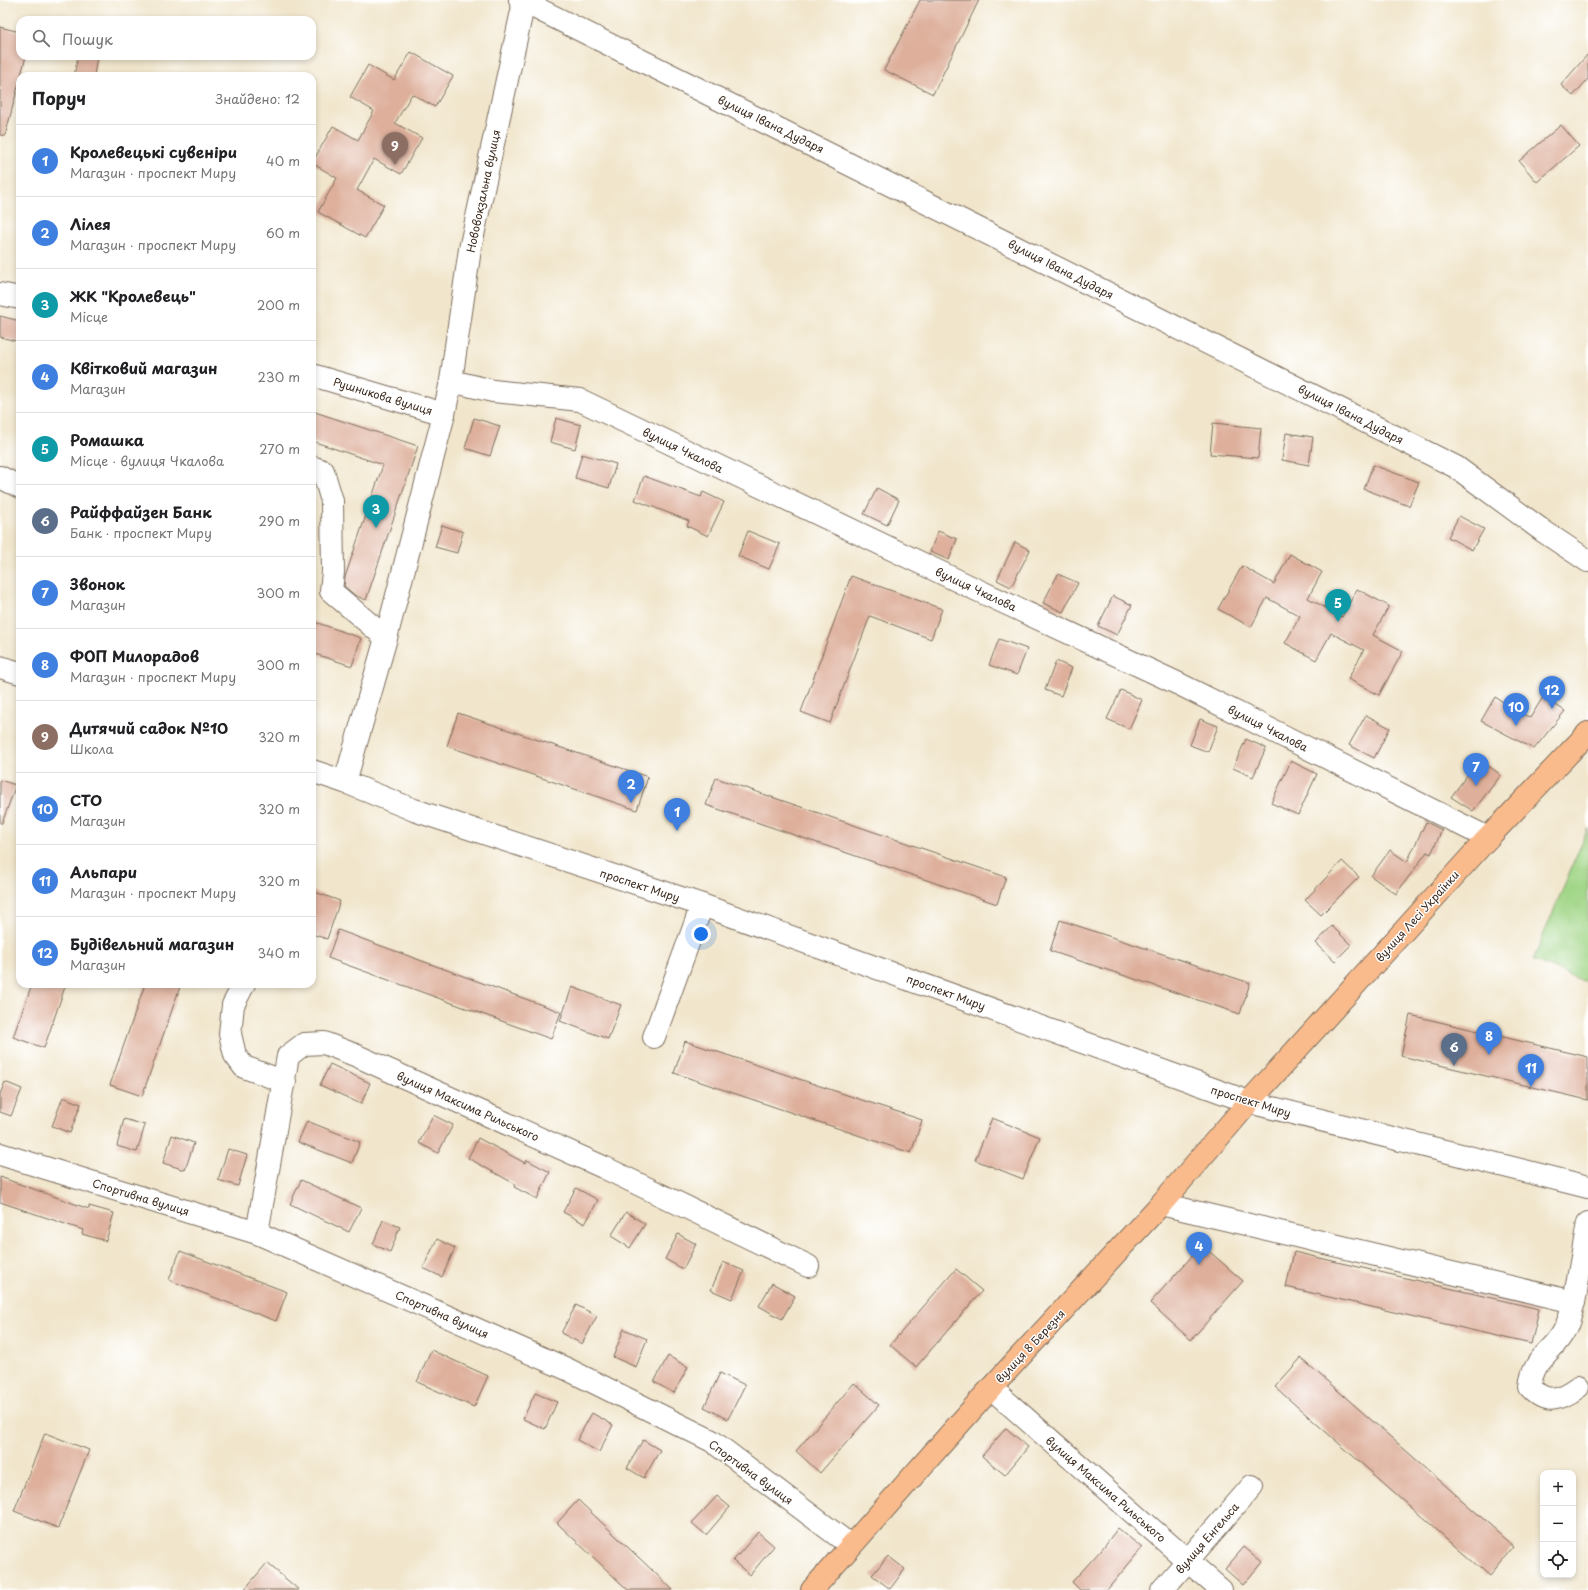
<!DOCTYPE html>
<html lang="uk">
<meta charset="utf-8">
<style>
body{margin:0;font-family:"Playpen Sans",sans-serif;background:#f6f6f6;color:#202124}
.controls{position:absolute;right:12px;bottom:12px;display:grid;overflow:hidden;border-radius:8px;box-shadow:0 2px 6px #0003}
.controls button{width:36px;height:36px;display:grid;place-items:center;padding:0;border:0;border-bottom:1px solid #e0e0e0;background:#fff;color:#202124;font:20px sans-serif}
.you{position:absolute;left:701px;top:934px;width:14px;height:14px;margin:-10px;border:3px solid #fff;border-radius:50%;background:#1a73e8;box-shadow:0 0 0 6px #1a73e833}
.badge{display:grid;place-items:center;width:26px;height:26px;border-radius:50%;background:#b5179e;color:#fff;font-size:13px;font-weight:700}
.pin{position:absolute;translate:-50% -33px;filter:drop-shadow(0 1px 2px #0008)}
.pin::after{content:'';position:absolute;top:21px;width:14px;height:12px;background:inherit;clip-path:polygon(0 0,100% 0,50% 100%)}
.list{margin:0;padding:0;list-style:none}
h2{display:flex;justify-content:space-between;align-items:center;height:52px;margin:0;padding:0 16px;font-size:17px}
h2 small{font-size:13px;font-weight:400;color:#757577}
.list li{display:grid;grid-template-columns:26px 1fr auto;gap:12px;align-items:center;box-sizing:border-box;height:72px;padding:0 16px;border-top:1px solid #e0e0e0}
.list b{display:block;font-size:15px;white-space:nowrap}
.list p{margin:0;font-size:13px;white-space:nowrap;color:#757577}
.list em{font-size:13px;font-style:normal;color:#757577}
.icon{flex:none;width:22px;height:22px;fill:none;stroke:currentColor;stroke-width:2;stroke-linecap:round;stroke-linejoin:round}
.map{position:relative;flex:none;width:1588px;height:1590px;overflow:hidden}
.search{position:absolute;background:#fff;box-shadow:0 2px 6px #0003;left:16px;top:16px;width:300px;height:44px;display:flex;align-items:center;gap:10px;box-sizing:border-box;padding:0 14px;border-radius:12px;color:#757577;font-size:15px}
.panel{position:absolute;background:#fff;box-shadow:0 2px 6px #0003;left:16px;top:72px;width:300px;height:916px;border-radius:12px}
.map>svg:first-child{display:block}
.green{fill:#a0d586;stroke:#6e8052}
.building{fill:#deb09c}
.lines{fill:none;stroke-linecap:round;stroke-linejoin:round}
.minor-casing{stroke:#7b6c5b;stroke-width:24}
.major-casing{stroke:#7b6c5b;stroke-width:24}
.minor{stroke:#fff;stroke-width:22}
.major{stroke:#fabb8c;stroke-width:22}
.labels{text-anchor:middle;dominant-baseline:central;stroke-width:3;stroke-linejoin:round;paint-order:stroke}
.street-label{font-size:11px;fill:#3b2a1e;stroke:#fff}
</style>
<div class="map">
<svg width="1588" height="1590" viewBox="0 0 1588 1590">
<rect width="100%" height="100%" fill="#fff"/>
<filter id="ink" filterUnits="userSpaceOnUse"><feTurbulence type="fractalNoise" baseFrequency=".025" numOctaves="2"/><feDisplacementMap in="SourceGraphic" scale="8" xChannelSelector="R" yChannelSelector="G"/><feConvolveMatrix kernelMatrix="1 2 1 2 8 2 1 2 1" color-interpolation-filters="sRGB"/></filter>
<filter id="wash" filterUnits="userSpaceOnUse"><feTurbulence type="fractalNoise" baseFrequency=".012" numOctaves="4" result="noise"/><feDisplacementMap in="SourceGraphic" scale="16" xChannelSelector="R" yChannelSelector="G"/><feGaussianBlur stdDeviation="0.9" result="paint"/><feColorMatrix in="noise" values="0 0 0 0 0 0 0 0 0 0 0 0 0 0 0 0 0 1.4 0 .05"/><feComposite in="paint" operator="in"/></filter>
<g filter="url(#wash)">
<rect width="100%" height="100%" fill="#f1e6cc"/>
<path class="green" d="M1588,828V983L1533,960Z"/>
<g id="blocks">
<g class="building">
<path d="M920,0H979L933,94L884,70Z"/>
<path d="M0,27L20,32V56H26L5,136L0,135Z"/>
<path d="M411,52L453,76L435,107L412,94L395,123L422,138L401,174L374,159L357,190L384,205L365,238L318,212L337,178L312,163L333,126L358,140L374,111L350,97L368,65L394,80Z"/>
<path d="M1588,54V79L1573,96L1561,85Z"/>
<path d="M78,56H97L94,76H74Z"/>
<path d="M1561,125L1579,146L1537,182L1519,161Z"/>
<path d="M0,316L20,321V342L0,337Z"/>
<path d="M312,411L418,446L366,600L356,596L344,586L345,577L383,465L312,441Z"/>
<path d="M474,418L500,426L490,456L465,448Z"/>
<path d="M556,418L581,425L575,449L550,442Z"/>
<path d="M1213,423L1261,428L1258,458L1210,454Z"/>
<path d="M1286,433L1313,437L1309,465L1282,460Z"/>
<path d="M582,454L616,464L609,488L575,478Z"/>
<path d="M1373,465L1419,482L1409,506L1364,489Z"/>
<path d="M644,476L701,497L703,492L724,502L708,536L687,526L689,521L635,500Z"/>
<path d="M877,488L899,500L887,525L864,514Z"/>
<path d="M1459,516L1484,529L1472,550L1448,537Z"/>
<path d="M442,525L463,532L457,553L435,547Z"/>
<path d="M748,531L780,544L769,569L738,556Z"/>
<path d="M938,531L957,539L949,560L930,552Z"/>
<path d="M1015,542L1030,550L1011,587L997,580Z"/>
<path d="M1290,554L1322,572L1308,598L1342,617L1357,589L1389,606L1373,635L1403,651L1379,695L1348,679L1364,650L1331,633L1316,660L1285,643L1300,616L1267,598L1251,627L1218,609L1242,566L1274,584Z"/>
<path d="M1058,574L1078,583L1063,612L1043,603Z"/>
<path d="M851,576L942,609L931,639L870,616L830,723L801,712Z"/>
<path d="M1113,596L1132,605L1117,635L1098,626Z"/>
<path d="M312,621L361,638L352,666L312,653Z"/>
<path d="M999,639L1027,649L1017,675L989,665Z"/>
<path d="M1056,661L1072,668L1061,696L1045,690Z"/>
<path d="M1121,690L1142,700L1129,729L1107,719Z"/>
<path d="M1495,697L1530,718L1543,697L1565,711L1534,749L1481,721Z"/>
<path d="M458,713L648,777L637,810L447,746Z"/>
<path d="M1366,715L1390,728L1374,758L1349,745Z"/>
<path d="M1200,719L1218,726L1208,752L1190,745Z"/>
<path d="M1246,739L1266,748L1253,777L1233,768Z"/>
<path d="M1479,759L1501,775L1473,811L1451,797Z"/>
<path d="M1291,761L1317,774L1298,815L1271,803Z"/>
<path d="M716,778L1006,877L997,904L706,805Z"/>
<path d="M0,780L16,785L2,823H0Z"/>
<path d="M1426,822L1442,830L1431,854L1427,852L1396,894L1371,876L1390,850L1407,862Z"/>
<path d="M1342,861L1359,877L1321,915L1305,900Z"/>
<path d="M312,891L340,901L327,939L312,934Z"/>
<path d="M1060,920L1250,983L1240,1014L1050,951Z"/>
<path d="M1332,926L1351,945L1335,961L1316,943Z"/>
<path d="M338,930L561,1012L551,1039L328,958Z"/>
<path d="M32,984H66L44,1048L13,1037Z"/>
<path d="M145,984H181L142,1096L110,1085Z"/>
<path d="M572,987L621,1005L608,1039L560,1021Z"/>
<path d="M1410,1015L1588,1057V1100L1401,1056Z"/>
<path d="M685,1041L922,1120L911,1153L674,1073Z"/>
<path d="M330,1064L370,1083L361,1104L320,1085Z"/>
<path d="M5,1082L22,1089L11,1116L0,1112V1094Z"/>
<path d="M63,1097L81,1104L70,1133L52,1126Z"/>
<path d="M433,1115L453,1125L438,1153L419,1143Z"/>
<path d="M992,1118L1040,1137L1023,1179L975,1160Z"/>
<path d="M124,1119L145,1125L137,1152L117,1146Z"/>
<path d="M307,1121L360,1142L352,1163L298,1142Z"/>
<path d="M172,1135L194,1143L185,1170L163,1163Z"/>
<path d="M478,1138L525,1163L527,1160L550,1172L537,1199L514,1187L515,1184L468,1158Z"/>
<path d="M228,1149L247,1155L238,1186L218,1180Z"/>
<path d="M0,1177L89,1209V1206L114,1213L106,1241L82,1234L83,1230L0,1202Z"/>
<path d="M301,1180L361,1208L349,1232L290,1204Z"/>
<path d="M576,1188L598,1200L585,1224L563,1212Z"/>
<path d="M626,1212L645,1224L630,1248L611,1236Z"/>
<path d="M383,1220L400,1227L390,1252L373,1244Z"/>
<path d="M678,1234L696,1244L683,1269L665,1259Z"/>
<path d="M437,1239L455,1248L442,1277L423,1268Z"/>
<path d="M1202,1245L1243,1281L1191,1340L1150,1303Z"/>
<path d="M180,1251L287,1292L276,1321L169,1280Z"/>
<path d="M1294,1252L1539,1309L1531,1344L1286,1287Z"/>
<path d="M723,1262L744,1271L732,1299L711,1290Z"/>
<path d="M956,1269L982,1291L916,1367L890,1345Z"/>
<path d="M772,1283L795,1296L782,1319L759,1306Z"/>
<path d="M576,1305L597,1316L582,1344L561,1333Z"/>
<path d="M624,1329L647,1339L636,1367L613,1357Z"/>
<path d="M431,1350L488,1376L474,1407L417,1382Z"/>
<path d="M668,1356L688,1367L674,1393L654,1382Z"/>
<path d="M1301,1358L1514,1546L1489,1576L1275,1387Z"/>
<path d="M720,1373L745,1385L728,1419L704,1407Z"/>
<path d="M854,1383L879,1405L820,1473L796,1451Z"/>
<path d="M535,1393L557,1402L545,1429L523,1419Z"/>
<path d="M592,1413L613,1425L599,1452L577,1440Z"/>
<path d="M1006,1428L1028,1447L1005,1475L982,1456Z"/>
<path d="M45,1433L89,1450L58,1528L14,1511Z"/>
<path d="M643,1440L660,1450L644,1478L627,1468Z"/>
<path d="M717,1496L730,1507L706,1535L692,1523Z"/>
<path d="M578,1500L673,1590H628L557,1523Z"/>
<path d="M1118,1528L1142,1548L1107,1590H1080L1072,1582L1101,1550Z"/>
<path d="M758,1532L774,1546L750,1575L733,1561Z"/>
<path d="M1244,1547L1262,1562L1243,1585L1225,1569Z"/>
<path d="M888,1556L905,1569L890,1589L872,1575Z"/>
<path d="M267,1563L299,1590H244Z"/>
</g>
</g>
</g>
<g filter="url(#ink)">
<use href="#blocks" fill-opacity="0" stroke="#7b6c5b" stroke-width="1"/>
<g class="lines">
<g class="minor-casing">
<g id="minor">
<path d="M520,0L1456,467L1543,531L1588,561"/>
<path d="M0,294L20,298"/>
<path d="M312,375L444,414L451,381L470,249L524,2"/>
<path d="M451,381L493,391L580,400L975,589L1179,684L1488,838"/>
<path d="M312,467L323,471L332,501L333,572L331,591L386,638"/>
<path d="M0,477L20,487"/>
<path d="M0,667L20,673"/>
<path d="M312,771L345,782L414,810L702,905L1249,1102L1588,1187"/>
<path d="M345,782L386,638L444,414"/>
<path d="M244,984L233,1005L230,1034L235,1055L244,1067L285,1082"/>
<path d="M654,1037L702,905"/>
<path d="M0,1154L257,1233L567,1369L712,1441L850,1545"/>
<path d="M1161,1204L1574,1302L1588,1223"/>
<path d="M257,1233L288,1056L304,1044L324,1043L355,1055L603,1167L808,1266"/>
<path d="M1574,1302C1571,1311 1569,1321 1565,1329C1554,1353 1533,1356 1530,1387C1546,1405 1560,1400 1578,1387"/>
<path d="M991,1388L1221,1590"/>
<path d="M1162,1590L1252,1486"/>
</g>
</g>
<g class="major-casing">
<path id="major" d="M812,1590L991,1388L1161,1204L1249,1102L1488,838L1588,733"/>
</g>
<use href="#minor" class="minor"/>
<use href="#major" class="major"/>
</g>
</g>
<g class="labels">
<g class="street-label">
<text transform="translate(771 124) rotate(26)">вулиця Івана Дударя</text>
<text transform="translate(483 191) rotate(-78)">Нововокзальна вулиця</text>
<text transform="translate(1061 269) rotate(27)">вулиця Івана Дударя</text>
<text transform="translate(383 396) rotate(17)">Рушникова вулиця</text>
<text transform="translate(1351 414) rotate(27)">вулиця Івана Дударя</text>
<text transform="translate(683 450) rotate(26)">вулиця Чкалова</text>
<text transform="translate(976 589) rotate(25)">вулиця Чкалова</text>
<text transform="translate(1268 728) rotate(27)">вулиця Чкалова</text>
<text transform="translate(640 885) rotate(18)">проспект Миру</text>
<text transform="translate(1417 916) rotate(-48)">вулиця Лесі Українки</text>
<text transform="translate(946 992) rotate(20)">проспект Миру</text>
<text transform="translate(1251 1101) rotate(17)">проспект Миру</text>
<text transform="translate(468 1106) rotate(24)">вулиця Максима Рильського</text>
<text transform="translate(141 1197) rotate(17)">Спортивна вулиця</text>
<text transform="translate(442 1314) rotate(24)">Спортивна вулиця</text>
<text transform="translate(1030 1346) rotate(-47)">вулиця 8 Березня</text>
<text transform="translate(751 1472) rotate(36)">Спортивна вулиця</text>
<text transform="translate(1106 1489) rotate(41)">вулиця Максима Рильського</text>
<text transform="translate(1207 1538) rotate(-49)">вулиця Енгельса</text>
</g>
</g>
</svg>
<div class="controls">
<button>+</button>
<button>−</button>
<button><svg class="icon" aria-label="locate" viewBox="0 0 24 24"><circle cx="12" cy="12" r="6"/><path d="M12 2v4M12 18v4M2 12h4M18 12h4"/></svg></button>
</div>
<div class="you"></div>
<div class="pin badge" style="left:677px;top:831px;background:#3f7fe0">1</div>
<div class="pin badge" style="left:631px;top:803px;background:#3f7fe0">2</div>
<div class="pin badge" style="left:376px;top:528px;background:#0f9aa8">3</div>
<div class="pin badge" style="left:1199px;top:1265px;background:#3f7fe0">4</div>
<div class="pin badge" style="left:1338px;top:622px;background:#0f9aa8">5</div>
<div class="pin badge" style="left:1454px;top:1066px;background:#5c6f8a">6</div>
<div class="pin badge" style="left:1476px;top:786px;background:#3f7fe0">7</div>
<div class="pin badge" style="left:1489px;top:1055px;background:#3f7fe0">8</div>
<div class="pin badge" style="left:395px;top:165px;background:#8d6e63">9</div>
<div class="pin badge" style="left:1516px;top:726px;background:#3f7fe0">10</div>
<div class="pin badge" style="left:1531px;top:1087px;background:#3f7fe0">11</div>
<div class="pin badge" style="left:1552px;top:709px;background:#3f7fe0">12</div>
<div class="search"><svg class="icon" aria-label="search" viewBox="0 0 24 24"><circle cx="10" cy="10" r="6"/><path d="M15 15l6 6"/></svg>Пошук</div>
<section class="panel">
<h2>Поруч<small>Знайдено: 12</small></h2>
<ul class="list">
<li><span class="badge" style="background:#3f7fe0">1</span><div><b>Кролевецькі сувеніри</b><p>Магазин · проспект Миру</p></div><em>40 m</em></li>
<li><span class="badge" style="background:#3f7fe0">2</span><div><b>Лілея</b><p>Магазин · проспект Миру</p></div><em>60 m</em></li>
<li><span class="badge" style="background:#0f9aa8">3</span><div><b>ЖК &quot;Кролевець&quot;</b><p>Місце</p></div><em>200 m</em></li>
<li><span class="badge" style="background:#3f7fe0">4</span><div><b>Квітковий магазин</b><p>Магазин</p></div><em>230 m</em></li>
<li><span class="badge" style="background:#0f9aa8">5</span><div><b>Ромашка</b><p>Місце · вулиця Чкалова</p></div><em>270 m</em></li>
<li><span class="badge" style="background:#5c6f8a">6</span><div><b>Райффайзен Банк</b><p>Банк · проспект Миру</p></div><em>290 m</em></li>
<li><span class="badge" style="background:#3f7fe0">7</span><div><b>Звонок</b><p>Магазин</p></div><em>300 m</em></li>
<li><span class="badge" style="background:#3f7fe0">8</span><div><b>ФОП Милорадов</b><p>Магазин · проспект Миру</p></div><em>300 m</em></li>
<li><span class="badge" style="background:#8d6e63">9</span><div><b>Дитячий садок №10</b><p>Школа</p></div><em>320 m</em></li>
<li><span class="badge" style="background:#3f7fe0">10</span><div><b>СТО</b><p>Магазин</p></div><em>320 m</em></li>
<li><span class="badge" style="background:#3f7fe0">11</span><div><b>Альпари</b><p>Магазин · проспект Миру</p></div><em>320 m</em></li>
<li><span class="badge" style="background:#3f7fe0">12</span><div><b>Будівельний магазин</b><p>Магазин</p></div><em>340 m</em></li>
</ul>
</section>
</div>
